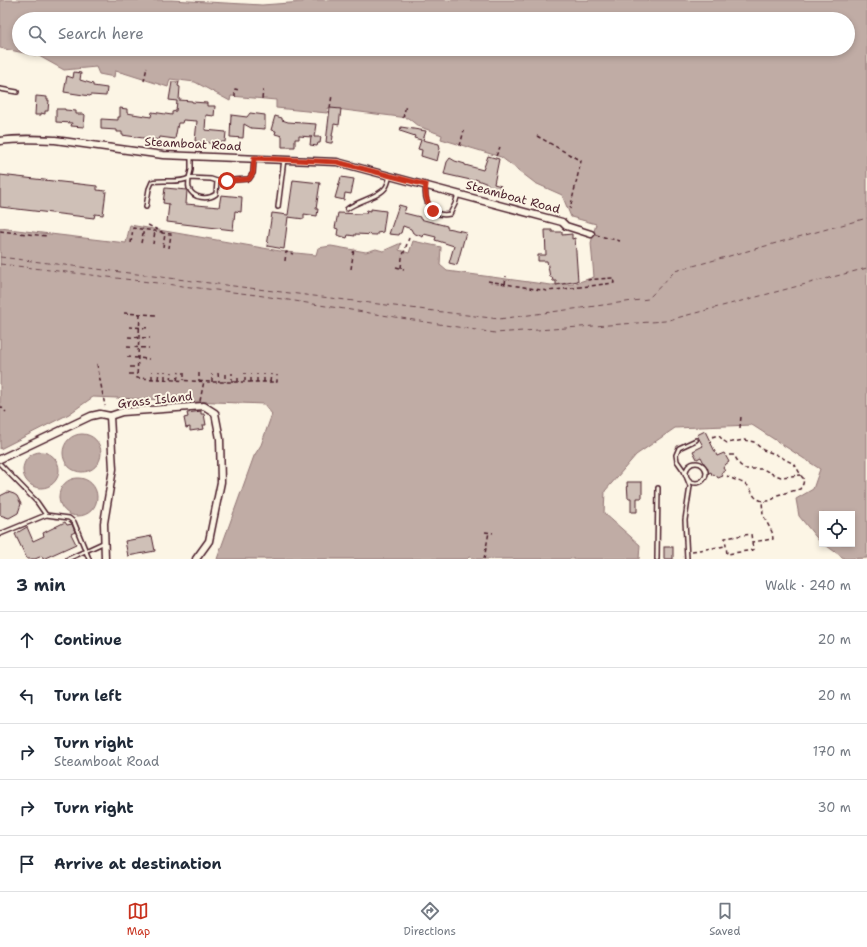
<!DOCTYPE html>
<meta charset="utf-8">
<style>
body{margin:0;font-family:"Shantell Sans",sans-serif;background:#f6f6f7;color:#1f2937}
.controls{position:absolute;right:12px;bottom:12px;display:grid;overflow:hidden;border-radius:0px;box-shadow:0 2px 6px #0003}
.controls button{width:36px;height:36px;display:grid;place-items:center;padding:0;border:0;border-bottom:1px solid #e0e1e3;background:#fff;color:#1f2937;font:20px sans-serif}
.stop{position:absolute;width:12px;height:12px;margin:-9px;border:3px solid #c8321e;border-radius:50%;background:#fff}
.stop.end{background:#c8321e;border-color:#fff;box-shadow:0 1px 4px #0008}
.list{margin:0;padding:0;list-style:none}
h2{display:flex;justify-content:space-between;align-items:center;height:52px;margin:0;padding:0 16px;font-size:17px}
h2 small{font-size:13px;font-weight:400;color:#747a83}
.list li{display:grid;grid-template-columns:26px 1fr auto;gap:12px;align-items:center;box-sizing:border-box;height:56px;padding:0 16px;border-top:1px solid #e0e1e3}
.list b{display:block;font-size:15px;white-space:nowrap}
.list p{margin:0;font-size:13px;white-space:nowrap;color:#747a83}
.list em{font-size:13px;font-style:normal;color:#747a83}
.icon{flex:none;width:22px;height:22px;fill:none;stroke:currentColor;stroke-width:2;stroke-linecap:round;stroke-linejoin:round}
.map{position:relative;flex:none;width:867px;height:559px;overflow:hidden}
.search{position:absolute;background:#fff;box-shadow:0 2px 6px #0003;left:12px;right:12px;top:12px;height:44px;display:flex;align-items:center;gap:10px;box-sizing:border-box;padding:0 14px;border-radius:22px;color:#747a83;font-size:15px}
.sheet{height:332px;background:#fff}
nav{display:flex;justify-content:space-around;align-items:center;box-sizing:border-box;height:56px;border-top:1px solid #e0e1e3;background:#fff;font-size:11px;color:#747a83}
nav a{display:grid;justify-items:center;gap:2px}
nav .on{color:#c8321e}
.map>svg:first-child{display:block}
.water{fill:#c0aca5;stroke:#917474;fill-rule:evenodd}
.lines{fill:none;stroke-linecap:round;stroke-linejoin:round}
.ferry{stroke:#6d4950;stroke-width:1;stroke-dasharray:5 4;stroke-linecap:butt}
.building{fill:#cfc0b7;stroke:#4a1f2b}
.lane-casing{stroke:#4a1f2b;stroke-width:6}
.street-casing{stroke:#4a1f2b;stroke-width:9}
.path{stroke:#4a1f2b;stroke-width:1.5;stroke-dasharray:4 3;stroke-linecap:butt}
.lane{stroke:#fcf5e5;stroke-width:3}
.street{stroke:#fcf5e5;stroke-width:6}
.route{stroke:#c8321e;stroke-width:5}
.labels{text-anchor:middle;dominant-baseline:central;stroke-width:4;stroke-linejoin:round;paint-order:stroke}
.street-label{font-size:12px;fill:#4a1f2b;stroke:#fcf5e5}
</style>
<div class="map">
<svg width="867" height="559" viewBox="0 0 867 559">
<rect width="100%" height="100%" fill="#fcf5e5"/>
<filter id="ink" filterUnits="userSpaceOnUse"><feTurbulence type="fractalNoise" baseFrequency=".025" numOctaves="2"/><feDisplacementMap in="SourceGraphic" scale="8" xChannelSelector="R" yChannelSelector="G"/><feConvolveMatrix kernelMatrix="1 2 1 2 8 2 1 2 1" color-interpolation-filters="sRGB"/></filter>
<g filter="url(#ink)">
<g class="water">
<path d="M0,0H171L262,5L303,2L305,0H867V558L845,559L824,544H852V514H822V543L820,542L799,516L796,499L813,489L820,469L752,425L675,428L636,455L605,491L604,513L640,545L639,559H476L469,557L467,559H217L254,456L261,445L272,414L264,404L93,397L69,414L0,449V228L126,243L130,225L286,252L316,255L318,248L331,246L366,252L376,249L383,251L401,243L399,250L409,253L413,241L441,247L440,265L447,271L551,285L573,284L594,277L591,243L596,224L571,217L562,195L535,183L501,157L441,139L442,135L418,126L408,118L328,108L327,113L276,108V100L231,96L230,101L195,82L170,79L168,87L124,73L115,71L114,77L99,74L96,67L64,70L39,56L0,48ZM19,19H848V49H19Z"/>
<circle cx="82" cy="453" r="19"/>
<circle cx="41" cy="470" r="18"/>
<circle cx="78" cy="497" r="19"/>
</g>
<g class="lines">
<g class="ferry">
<path d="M0,257L499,319L648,299L675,271L867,218"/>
<path d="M0,264L257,295L495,333L665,321L867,268"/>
</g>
</g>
<g class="building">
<path d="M74,72L81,73L80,80L93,84V86L107,88L106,96L91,95L90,96L64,92L67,76L73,78Z"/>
<path d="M172,82H179L178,86L180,87L179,100L192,101V102L207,103V106H215L214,116L206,115L205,130L226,132L225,142L210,143L195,141L197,121L183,120L182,123H178L175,139L160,137L159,140L143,138L122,135V132H117V130L101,129V119L118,120V117H120V108L127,109V113L151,117L152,112L172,115V112L176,111L177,101L169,100Z"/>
<path d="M36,96L47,97V100H49L48,111H45V114L41,113V115H35Z"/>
<path d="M330,108L341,109L339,125L334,124L332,136H333L332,143H330L326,142Z"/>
<path d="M56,109H65V110L76,111V114H84L85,115L84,127L71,126L72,123L56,122Z"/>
<path d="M250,113L265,115V129L251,128L244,124L243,138L230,137L231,115L247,117Z"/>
<path d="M275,116L282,118V120L288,122L316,124L314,137H321L320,143H318L317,146L310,145L311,137H312L299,136V139H295V147H282V136L275,134L276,131L271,130Z"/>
<path d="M401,127L426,131L423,140L439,144L440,148L437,161L421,156L422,150L418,149L421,140L414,138L415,136L400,131Z"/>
<path d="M488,156L499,159L494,184L501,186L499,191L487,186L488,184L475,179V181L444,174L447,162L450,158L455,161L465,164V165L483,170Z"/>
<path d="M0,175L97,186V190L106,191L103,215L95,214L94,218L0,207Z"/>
<path d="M341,177L354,179L351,194L345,193L344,200L335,198Z"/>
<path d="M293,180L320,183L316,209H318L317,216L304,214V219L288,217L284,249L267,246L272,213L288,215Z"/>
<path d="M165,188L187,190L186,204L219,207L221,195L242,197L241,212L235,211L233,230L167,222L169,204L163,203Z"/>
<path d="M399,205L406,207L404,213L420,217V219L447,226V228L466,232L457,265L449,263L454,246L435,240L436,237L424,234L423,237L413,233L411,229L403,226L401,233H400L399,235L389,234Z"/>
<path d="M371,209L386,211L383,232L377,233V235L355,234V236L348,235L347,238L337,235L338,229L335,228L338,213L361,214V213H366L367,210L371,211Z"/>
<path d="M545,230H552V232H562V235L572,234V239L575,238L578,281L556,285V281H553L552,277H550L547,261H538V255H546Z"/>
<path d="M201,411V414H204L206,425H203L204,429L190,431V427L186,428L184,418L188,417L187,413Z"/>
<path d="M705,431L717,456L724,453L728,460L729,462L726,464L723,468L725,471L721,473L723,476L718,478L716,475L715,476L714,474L712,475L711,472L709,473L701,457L697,459L693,451L703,446L697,435Z"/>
<path d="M627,482H642V498H637V512H631V498H628Z"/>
<path d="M8,492L14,494L17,496L21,504L18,513L9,518L0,515V496Z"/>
<path d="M65,522L67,525L72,524L75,532L71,534L76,544L43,559L42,556L35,559H27L15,534L27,527L33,541L44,536L43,533Z"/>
<path d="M152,536L155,551L128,556L125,541Z"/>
<rect x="664" y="547" width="9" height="12"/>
</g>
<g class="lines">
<g class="lane-casing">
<g id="lane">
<path d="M0,89L17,92"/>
<path d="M189,178L211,179L217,181L216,194C208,200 193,199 189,188C188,185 189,181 189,178Z"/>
<path d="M217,181L249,179L253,173L254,159"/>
<path d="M426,185C423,202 432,218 450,214L455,204L458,194"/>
<path d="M146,207L149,189L152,182C164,179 178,184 189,178L191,170V156"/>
<path d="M278,207L284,159"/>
<path d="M347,209C357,201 380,197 386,187C388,184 389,179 390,175"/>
<circle cx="696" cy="473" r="10"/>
<path d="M0,464L37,502L46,515L0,534"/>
<path d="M46,515L69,518L74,522L89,559"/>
<path d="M68,559L105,542"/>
<path d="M657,559L658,488"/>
<path d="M687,559L685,520L690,486L684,471L677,461L676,455L679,448L696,440"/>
</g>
</g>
<g class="street-casing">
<g id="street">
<path d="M0,141C18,138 36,139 55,140L163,155L337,162L562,222L566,226L591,234"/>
<path d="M0,459L91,416L100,414L110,416L122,412L204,406L215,413L220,439L221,482L209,541L196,559"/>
<path d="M105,559L104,523L113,469L110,416"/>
</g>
</g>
<g class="path">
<path d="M144,81L147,67"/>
<path d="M235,97V89L239,90"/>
<path d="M262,99L263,90"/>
<path d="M330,108L332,95"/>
<path d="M403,118L406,105"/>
<path d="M537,136L581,161L570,209"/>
<path d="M460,146L464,130"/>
<path d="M496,156L500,147"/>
<path d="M0,231L47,236"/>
<path d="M162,232V233L171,234L169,248"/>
<path d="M596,235L620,241"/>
<path d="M131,243L133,228L162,232L146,224"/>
<path d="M141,243L144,229"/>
<path d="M153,244L155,231"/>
<path d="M163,247L165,234"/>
<path d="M285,261L286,252L293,254"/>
<path d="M396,267L404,269"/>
<path d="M401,268L402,258L409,238"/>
<path d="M351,269L354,248"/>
<path d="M488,281L547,291L614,283L613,278L586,280"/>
<path d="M505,284L506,276"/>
<path d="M124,313L156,315"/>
<path d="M140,314L137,378L212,382H277V375"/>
<path d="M129,327L150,328"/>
<path d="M128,337L150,338"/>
<path d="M127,347L149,348"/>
<path d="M127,357L149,359"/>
<path d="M97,364L105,406"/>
<path d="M130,367H137"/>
<path d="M184,372V380"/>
<path d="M199,373V381"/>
<path d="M218,373L219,382"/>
<path d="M129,374H137"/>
<path d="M225,374V382"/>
<path d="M152,379V371"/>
<path d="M158,379L159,371"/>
<path d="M165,379V371"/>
<path d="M171,380L172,372"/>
<path d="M177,380L179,372"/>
<path d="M245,381V373"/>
<path d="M212,382V374"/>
<path d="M232,382V373"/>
<path d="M238,382V374"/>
<path d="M251,382V374"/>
<path d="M257,382V374"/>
<path d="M264,382V374"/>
<path d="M270,382L271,374"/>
<path d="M200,401L204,381"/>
<path d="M0,406L6,412"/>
<path d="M740,428L741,416"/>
<path d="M712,437L715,436H719L724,441L727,443L744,440L754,442L763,450L775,454L792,463L795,465L802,477L804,479L803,484L800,489L777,495C772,503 762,503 755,497C752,494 751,489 748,486C745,483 732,479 727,476"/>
<path d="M730,455H734L740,465L745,469H763L770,473L781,477L801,475"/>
<path d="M485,532L493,533"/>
<path d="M752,542L753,550L727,554L725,538L751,534L752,542L773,539L772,532L763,515L762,501"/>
<path d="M692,551L726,546"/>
<path d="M484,559L489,532"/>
</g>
<use href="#lane" class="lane"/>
<use href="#street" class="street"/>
</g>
</g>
<g class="lines" filter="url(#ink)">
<path class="route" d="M227,181L249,179L253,173L254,158L337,162L426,185C424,195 427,203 433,211"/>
</g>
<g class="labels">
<g class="street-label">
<text transform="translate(193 144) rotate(3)">Steamboat Road</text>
<text transform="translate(513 197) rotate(15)">Steamboat Road</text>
<text transform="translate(155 400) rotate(-6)">Grass Island</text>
</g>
</g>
</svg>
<div class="controls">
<button><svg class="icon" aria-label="locate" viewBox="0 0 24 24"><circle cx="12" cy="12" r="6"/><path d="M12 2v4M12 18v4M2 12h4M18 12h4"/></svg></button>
</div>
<div class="stop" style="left:227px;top:181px"></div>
<div class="stop end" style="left:433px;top:211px"></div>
<div class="search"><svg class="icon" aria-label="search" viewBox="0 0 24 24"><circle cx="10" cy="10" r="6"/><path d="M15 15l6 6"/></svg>Search here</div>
</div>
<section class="sheet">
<h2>3 min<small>Walk · 240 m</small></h2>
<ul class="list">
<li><svg class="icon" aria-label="ahead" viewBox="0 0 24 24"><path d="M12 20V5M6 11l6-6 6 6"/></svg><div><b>Continue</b></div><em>20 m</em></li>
<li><svg class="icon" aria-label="left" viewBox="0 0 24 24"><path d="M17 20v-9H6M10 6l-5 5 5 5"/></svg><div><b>Turn left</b></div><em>20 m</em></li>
<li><svg class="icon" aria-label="right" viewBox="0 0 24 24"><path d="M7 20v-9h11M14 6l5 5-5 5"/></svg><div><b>Turn right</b><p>Steamboat Road</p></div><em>170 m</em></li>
<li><svg class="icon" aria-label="right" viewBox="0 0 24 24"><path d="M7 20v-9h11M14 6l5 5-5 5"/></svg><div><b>Turn right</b></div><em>30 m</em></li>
<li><svg class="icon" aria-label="arrive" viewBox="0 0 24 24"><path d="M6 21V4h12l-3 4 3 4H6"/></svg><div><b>Arrive at destination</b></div></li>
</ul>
</section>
<nav>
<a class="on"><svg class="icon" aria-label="map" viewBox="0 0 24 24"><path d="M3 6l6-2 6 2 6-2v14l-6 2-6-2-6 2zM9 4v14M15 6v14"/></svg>Map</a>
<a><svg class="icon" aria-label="directions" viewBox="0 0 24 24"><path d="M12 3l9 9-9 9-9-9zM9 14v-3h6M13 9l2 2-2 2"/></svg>Directions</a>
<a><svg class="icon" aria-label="saved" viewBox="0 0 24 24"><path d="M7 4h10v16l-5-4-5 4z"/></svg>Saved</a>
</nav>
